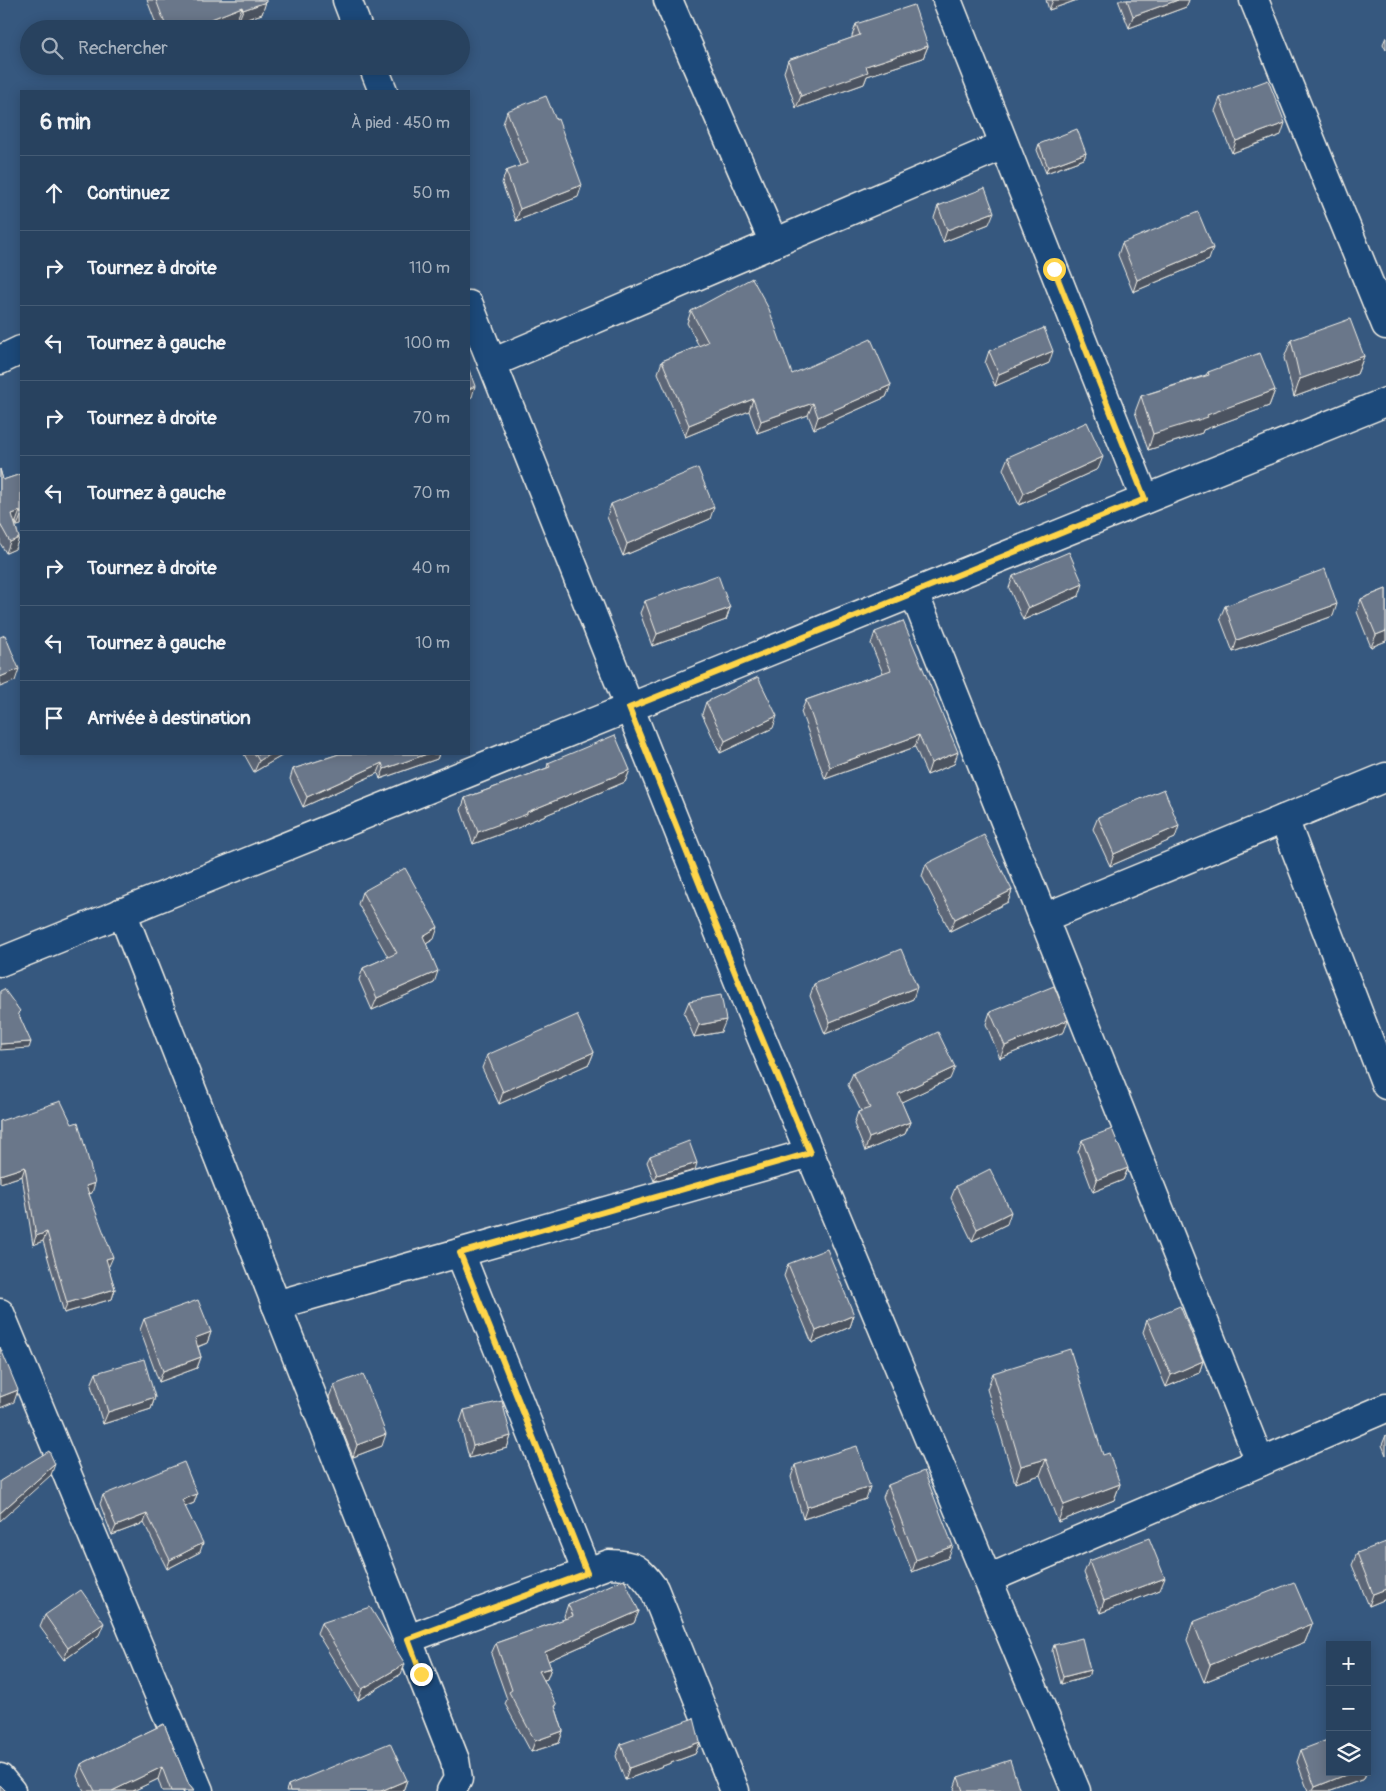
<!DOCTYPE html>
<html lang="fr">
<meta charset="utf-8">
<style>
body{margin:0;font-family:Pangolin,sans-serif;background:#304965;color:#f1f3f6}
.controls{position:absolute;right:15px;bottom:15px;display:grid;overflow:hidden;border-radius:0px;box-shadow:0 2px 12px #0003}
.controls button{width:45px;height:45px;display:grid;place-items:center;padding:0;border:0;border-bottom:1px solid #445b74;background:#28425f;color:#f1f3f6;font:25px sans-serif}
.stop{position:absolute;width:15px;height:15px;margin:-11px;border:4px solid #ffd54a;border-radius:50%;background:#fff}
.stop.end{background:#ffd54a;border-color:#fff;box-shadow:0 1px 5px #0008}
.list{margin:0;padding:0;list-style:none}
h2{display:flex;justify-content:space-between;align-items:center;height:65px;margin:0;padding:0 20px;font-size:21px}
h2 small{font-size:16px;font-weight:400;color:#a5b0bd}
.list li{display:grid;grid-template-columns:32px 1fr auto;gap:15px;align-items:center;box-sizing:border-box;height:75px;padding:0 20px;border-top:1px solid #445b74}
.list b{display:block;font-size:19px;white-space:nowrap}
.list em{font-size:16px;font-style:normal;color:#a5b0bd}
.icon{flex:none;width:28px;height:28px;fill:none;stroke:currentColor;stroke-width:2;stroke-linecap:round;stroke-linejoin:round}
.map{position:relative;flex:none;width:1386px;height:1791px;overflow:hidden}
.search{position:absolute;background:#28425f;box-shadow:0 2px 12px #0003;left:20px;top:20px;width:450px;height:55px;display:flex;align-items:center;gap:12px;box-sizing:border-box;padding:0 18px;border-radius:28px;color:#a5b0bd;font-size:19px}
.panel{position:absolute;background:#28425f;box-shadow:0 2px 12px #0003;left:20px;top:90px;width:450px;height:665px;border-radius:0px}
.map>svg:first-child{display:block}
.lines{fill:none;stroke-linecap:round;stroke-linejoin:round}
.minor-casing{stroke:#f4f1e8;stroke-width:31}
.minor{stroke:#1f4a7a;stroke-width:28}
.wall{fill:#5c6677;stroke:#f4f1e8}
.shaded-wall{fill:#4b5361;stroke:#f4f1e8}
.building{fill:#6b778a;stroke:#f4f1e8}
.route{stroke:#ffd54a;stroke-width:6}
</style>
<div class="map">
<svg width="1386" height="1791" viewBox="0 0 1386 1791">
<rect width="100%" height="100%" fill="#36587f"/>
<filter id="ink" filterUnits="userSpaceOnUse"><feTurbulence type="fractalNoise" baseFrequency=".02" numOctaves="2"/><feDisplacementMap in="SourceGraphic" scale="10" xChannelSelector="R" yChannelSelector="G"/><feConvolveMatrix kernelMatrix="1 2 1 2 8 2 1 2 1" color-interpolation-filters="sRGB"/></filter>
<g filter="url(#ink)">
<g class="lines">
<g class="minor-casing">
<g id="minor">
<path d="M347,0L358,29"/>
<path d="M668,0L774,243"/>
<path d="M947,0L1145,499"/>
<path d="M1254,0L1386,325"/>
<path d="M373,66L383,91"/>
<path d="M469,305L750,1010L1076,1791"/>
<path d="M0,360L21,350"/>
<path d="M492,363L1004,145"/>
<path d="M914,593L1260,1462"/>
<path d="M1284,819L1386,1085"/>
<path d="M122,912L455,1760L458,1779L451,1791"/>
<path d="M1043,918L1386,777"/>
<path d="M0,962L1386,402"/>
<path d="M460,1253L587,1573"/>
<path d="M276,1305L810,1153"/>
<path d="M0,1313L199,1791"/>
<path d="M988,1579L1386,1408"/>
<path d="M408,1639L609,1564C634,1564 639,1568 654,1589L735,1791"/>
<path d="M0,1778L11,1791"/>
</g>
</g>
<use href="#minor" class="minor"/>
</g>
<g class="wall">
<path d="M147,0H266L262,14L238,22L237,19L213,29H158Z"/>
<path d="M1046,0H1077L1049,10Z"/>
<path d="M1118,0H1189L1186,7L1129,28Z"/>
<path d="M856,24L928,46L923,58L867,76L864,84L796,108L784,72L788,60L852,38V36Z"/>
<path d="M1386,37V50L1383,44Z"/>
<path d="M1220,98L1281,135L1232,153L1215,111Z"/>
<path d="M507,111L578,197L516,221L502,183L506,171L520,166L503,124Z"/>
<path d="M1039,144L1086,153L1084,159L1046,173L1037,150Z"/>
<path d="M938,206L989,224L943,242L934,218Z"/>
<path d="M1122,243L1209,260L1133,292L1118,255Z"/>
<path d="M691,311L792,374L891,385L886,397L814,429L808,415L757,433L749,411L685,437L658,373L662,361L699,346L687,323Z"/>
<path d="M1291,340L1364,356L1357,374L1294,397L1284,358Z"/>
<path d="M989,351L1049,363L995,386L985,363Z"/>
<path d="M1208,372L1275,390L1269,406L1203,430L1202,433L1148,450L1135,412L1141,396L1206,375Z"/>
<path d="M1008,457L1098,469L1019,505L1003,469Z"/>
<path d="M0,469L3,480L21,474V525L17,526L16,522L15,523L19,538L15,549L6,553L0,543Z"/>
<path d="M611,504L710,519L623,556L607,517Z"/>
<path d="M1013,576L1079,596L1023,620L1009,588Z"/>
<path d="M1386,589V641L1371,647L1357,612L1361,599Z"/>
<path d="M645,601L730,608L726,620L652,646L640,613Z"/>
<path d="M1225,606L1333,616L1233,652L1220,618Z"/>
<path d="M875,632L954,764L927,775L915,747L825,779L801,712L806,700L883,673L871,644Z"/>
<path d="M706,702L773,728L720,753L702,714Z"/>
<path d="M244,754H285L254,772Z"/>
<path d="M339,754H439L437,759L380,779L378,773L303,807L290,779L293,769Z"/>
<path d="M548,763L630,770L625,782L524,824L523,826L473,844L461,810L465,798L547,768Z"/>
<path d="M1098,817L1175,838L1110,866L1093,829Z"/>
<path d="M926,864L1012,890L1008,902L950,931L922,876Z"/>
<path d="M362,892L434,939L426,944L434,983L372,1010L359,980L363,968L388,957L358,904Z"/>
<path d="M814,984L913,999L825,1034L810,996Z"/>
<path d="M689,1001L721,1032L694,1037L684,1013Z"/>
<path d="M990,1012L1064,1032L1000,1058L986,1024Z"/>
<path d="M594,1052L589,1064L499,1104L482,1068L487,1055Z"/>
<path d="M853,1073L950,1079L901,1102L910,1122L905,1134L865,1151L854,1124L858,1112L861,1111L848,1085Z"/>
<path d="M0,1121L92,1193L89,1194L109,1266L108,1267L115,1289L112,1299L64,1313L43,1241L33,1245L22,1176L0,1183Z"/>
<path d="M1082,1140L1128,1168L1123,1180L1093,1192L1078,1152Z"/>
<path d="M650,1156L695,1170L654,1181L647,1162Z"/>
<path d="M956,1186L1007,1224L972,1241L951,1198Z"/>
<path d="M788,1264L854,1315L850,1327L812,1343L784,1276Z"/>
<path d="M144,1319L211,1332L207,1343L198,1347L201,1357L197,1368L159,1382L140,1330Z"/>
<path d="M1147,1320L1203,1361L1199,1373L1166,1387L1143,1332Z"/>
<path d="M96,1373L155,1397L151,1409L103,1424L91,1385Z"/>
<path d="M993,1373L1103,1455L1120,1484L1114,1500L1058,1522L1040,1475L1015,1483L987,1389Z"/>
<path d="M334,1385L382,1446L353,1457L329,1397Z"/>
<path d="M464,1410L511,1436L507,1448L469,1458L460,1422Z"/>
<path d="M1386,1435V1455L1382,1445Z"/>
<path d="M795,1465L866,1499L803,1519L791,1477Z"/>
<path d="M888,1485L948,1558L912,1572L883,1497Z"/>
<path d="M197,1494L194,1503L185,1507L200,1552L167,1569L144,1523L112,1535L100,1504L103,1495Z"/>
<path d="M1357,1553L1386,1599L1369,1606L1352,1565Z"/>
<path d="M1089,1561L1160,1590L1100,1613L1084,1573Z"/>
<path d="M568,1604L639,1611L634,1623L548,1661L551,1668L547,1679L544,1680L556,1709L563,1731L559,1743L531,1752L505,1704L507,1699L491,1654L496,1643L565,1619L564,1616Z"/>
<path d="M45,1615L99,1635L64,1660L40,1627Z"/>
<path d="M1193,1622L1312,1624L1305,1642L1204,1682L1187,1640Z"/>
<path d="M321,1623L401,1674L358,1700L317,1633Z"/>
<path d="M1054,1645L1090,1670L1088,1677L1061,1684L1052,1651Z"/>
<path d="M164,1724L189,1785L194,1791H162L158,1779L133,1791H84L77,1776L81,1764Z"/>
<path d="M700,1742L695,1754L625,1780L616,1756L621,1744Z"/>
<path d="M1301,1750L1330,1772H1366L1364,1779L1331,1791H1308L1297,1762Z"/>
<path d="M958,1777L1020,1791H955L954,1789Z"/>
<path d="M407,1780L403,1791H286L288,1785Z"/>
</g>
<g class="shaded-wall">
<path d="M1053,0H1077L1049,10Z"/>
<path d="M1178,0H1189L1186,7L1129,28L1133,16Z"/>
<path d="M266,2L262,14L238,22L243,10Z"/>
<path d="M242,7L237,19L213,29H186Z"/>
<path d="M928,46L923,58L867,76L864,84L796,108L801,96L866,66Z"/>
<path d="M1285,123L1281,135L1232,153L1236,141Z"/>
<path d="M1086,153L1084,159L1046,173L1048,167Z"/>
<path d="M582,185L578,197L516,221L520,209Z"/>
<path d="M994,212L989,224L943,242L947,230Z"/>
<path d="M1213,248L1209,260L1133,292L1137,280Z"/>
<path d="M1053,351L1049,363L995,386L999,374Z"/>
<path d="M1364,356L1357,374L1294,397L1300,379Z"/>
<path d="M891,385L886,397L814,429L818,417Z"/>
<path d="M475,386L472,397L469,398V389Z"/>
<path d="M1275,390L1269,406L1203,430L1202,433L1148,450L1153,434Z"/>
<path d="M753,399L749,411L685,437L689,425Z"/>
<path d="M813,403L808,415L757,433L761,421Z"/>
<path d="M1103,457L1098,469L1019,505L1024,493Z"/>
<path d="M714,507L710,519L623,556L627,544Z"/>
<path d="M20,511L16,522L8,526L12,514Z"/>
<path d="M21,516V525L17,526Z"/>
<path d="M19,538L15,549L6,553L10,542Z"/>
<path d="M1083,584L1079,596L1023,620L1028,608Z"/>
<path d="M1337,604L1333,616L1233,652L1237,640Z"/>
<path d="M730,608L726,620L652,646L657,634Z"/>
<path d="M1386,631V641L1371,647L1376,635Z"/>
<path d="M19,669L15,681L0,687V677Z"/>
<path d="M777,716L773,728L720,753L725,741Z"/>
<path d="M919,735L915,747L825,779L830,767Z"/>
<path d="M958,752L954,764L927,775L931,763Z"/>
<path d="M270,754H285L254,772L259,761Z"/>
<path d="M427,754H439L437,759L380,779L384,769Z"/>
<path d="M382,763L378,773L303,807L307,797Z"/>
<path d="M630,770L625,782L524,824L523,826L473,844L478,832L527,812Z"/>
<path d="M1179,826L1175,838L1110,866L1114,854Z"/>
<path d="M1012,890L1008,902L950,931L955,919Z"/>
<path d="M438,927L434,939L419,948L423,936Z"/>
<path d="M438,971L434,983L372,1010L377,998Z"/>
<path d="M917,987L913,999L825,1034L830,1022Z"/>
<path d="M726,1020L721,1032L694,1037L699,1025Z"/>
<path d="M1068,1020L1064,1032L1000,1058L1005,1046Z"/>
<path d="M31,1042L29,1048L0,1050V1044Z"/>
<path d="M594,1052L589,1064L499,1104L503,1092Z"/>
<path d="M955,1067L950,1079L893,1106L898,1094Z"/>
<path d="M910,1122L905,1134L865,1151L869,1138Z"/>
<path d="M697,1163L695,1170L654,1181L657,1175Z"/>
<path d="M25,1167L22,1176L0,1183V1175Z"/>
<path d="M1128,1168L1123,1180L1093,1192L1097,1180Z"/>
<path d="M95,1183L92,1193L82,1195L86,1186Z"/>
<path d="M1011,1212L1007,1224L972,1241L977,1229Z"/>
<path d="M47,1232L43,1241L33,1245L36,1236Z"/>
<path d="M113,1257L109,1266L102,1269L106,1259Z"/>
<path d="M115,1289L112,1299L64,1313L67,1303Z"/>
<path d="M854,1315L850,1327L812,1343L816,1331Z"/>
<path d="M211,1332L207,1343L191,1349L195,1338Z"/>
<path d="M201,1357L197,1368L159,1382L163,1371Z"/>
<path d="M1203,1361L1199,1373L1166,1387L1171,1375Z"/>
<path d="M18,1390L14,1402L0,1408V1397Z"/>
<path d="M155,1397L151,1409L103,1424L108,1412Z"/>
<path d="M386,1434L382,1446L353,1457L357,1445Z"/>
<path d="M511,1436L507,1448L469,1458L473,1446Z"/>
<path d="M1046,1459L1040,1475L1015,1483L1021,1466Z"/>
<path d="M55,1464L51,1475L0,1521V1513Z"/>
<path d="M1120,1484L1114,1500L1058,1522L1064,1505Z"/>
<path d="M870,1487L866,1499L803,1519L807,1507Z"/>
<path d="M197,1494L194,1503L178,1509L182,1500Z"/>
<path d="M147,1514L144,1523L112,1535L116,1526Z"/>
<path d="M203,1543L200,1552L167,1569L170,1560Z"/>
<path d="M953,1546L948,1558L912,1572L916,1560Z"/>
<path d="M1165,1578L1160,1590L1100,1613L1104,1601Z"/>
<path d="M1386,1589V1599L1369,1606L1373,1594Z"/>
<path d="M639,1611L634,1623L541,1664L545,1652Z"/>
<path d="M104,1623L99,1635L64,1660L68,1648Z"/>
<path d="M1312,1624L1305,1642L1204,1682L1210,1665Z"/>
<path d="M405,1664L401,1674L358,1700L362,1689Z"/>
<path d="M551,1668L547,1679L535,1683L539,1671Z"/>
<path d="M1090,1670L1088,1677L1061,1684L1063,1677Z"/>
<path d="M563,1731L559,1743L531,1752L535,1741Z"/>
<path d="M700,1742L695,1754L625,1780L629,1768Z"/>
<path d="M162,1767L158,1779L133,1791H112Z"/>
<path d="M1353,1772H1366L1364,1779L1331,1791H1313L1315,1787Z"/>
<path d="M407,1780L403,1791H381Z"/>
</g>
<g class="building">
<path d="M156,0H266V2L243,10L242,7L186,29H167Z"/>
<path d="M1127,0H1178L1133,16Z"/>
<path d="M914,5L928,46L866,66L868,72L801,96L788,60L860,35L856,24Z"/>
<path d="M1268,80L1285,123L1236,141L1220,98Z"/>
<path d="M546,96L556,120L558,119L582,185L520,209L506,171L528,163L507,111Z"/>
<path d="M1077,129L1086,153L1048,167L1039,144Z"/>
<path d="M985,188L994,212L947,230L938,206Z"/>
<path d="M1198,212L1213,248L1137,280L1122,243Z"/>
<path d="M752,278L769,309L792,374L871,339L891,385L818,417L813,403L761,421L753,399L689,425L662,361L708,342L691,311Z"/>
<path d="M1350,319L1364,356L1300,379L1291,340Z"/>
<path d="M1044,328L1053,351L999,374L989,351Z"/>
<path d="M1260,353L1275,390L1207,415L1208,417L1153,434L1141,396L1209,375L1208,372Z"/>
<path d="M469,370L475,386L469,389Z"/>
<path d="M1087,422L1103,457L1024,493L1008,457Z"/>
<path d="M698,468L714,507L627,544L611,504Z"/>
<path d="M0,469L3,480L21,474V514L20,511L12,514L19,538L10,542L0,524Z"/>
<path d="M1069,552L1083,584L1028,608L1013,576Z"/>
<path d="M1325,569L1337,604L1237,640L1225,606Z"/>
<path d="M718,575L730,608L657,634L645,601Z"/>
<path d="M1386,589V631L1376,635L1361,599Z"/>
<path d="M903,621L958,752L931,763L919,735L830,767L806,700L891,670L875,632Z"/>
<path d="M5,635L19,669L0,677V637Z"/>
<path d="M758,677L777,716L725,741L706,702Z"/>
<path d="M615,735L630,770L527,812V814L478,832L465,798L550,767L548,763Z"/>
<path d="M255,754H270L259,761Z"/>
<path d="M339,754H427L384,769L382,763L307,797L293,769Z"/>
<path d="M1164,789L1179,826L1114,854L1098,817Z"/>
<path d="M984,835L1012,890L955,919L926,864Z"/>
<path d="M405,868L438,927L423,936L438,971L377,998L363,968L397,953L362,892Z"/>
<path d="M901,949L917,987L830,1022L814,984Z"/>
<path d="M1054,986L1068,1020L1005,1046L990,1012Z"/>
<path d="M4,989L20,1011L18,1013L31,1042L0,1044V991Z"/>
<path d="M721,995L726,1020L699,1025L689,1001Z"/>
<path d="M577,1015L594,1052L503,1092L487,1055Z"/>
<path d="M938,1032L955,1067L898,1094L910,1122L869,1138L858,1112L870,1108L853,1073Z"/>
<path d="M61,1101L72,1124L78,1122L95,1183L86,1186L113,1257L106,1259L115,1289L67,1303L47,1232L36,1236L25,1167L0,1175V1121Z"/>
<path d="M1112,1129L1128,1168L1097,1180L1082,1140Z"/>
<path d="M689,1141L697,1163L657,1175L650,1156Z"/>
<path d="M990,1169L1011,1212L977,1229L956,1186Z"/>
<path d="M827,1249L854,1315L816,1331L788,1264Z"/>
<path d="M198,1300L211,1332L195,1338L201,1357L163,1371L144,1319Z"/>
<path d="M1180,1306L1203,1361L1171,1375L1147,1320Z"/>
<path d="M0,1347L18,1390L0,1397Z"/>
<path d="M1070,1349L1103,1455L1109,1453L1120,1484L1064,1505L1046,1459L1021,1466L993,1373Z"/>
<path d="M144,1359L155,1397L108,1412L96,1373Z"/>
<path d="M363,1374L386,1434L357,1445L334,1385Z"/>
<path d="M502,1401L511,1436L473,1446L464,1410Z"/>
<path d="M857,1446L870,1487L807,1507L795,1465Z"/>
<path d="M49,1451L55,1464L0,1513V1481Z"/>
<path d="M184,1462L197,1494L182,1500L203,1543L170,1560L147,1514L116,1526L103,1495Z"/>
<path d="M924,1471L953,1546L916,1560L888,1485Z"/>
<path d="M1149,1538L1165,1578L1104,1601L1089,1561Z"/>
<path d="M1386,1542V1589L1373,1594L1357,1553Z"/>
<path d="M624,1579L639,1611L545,1652L551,1668L539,1671L557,1705L555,1706L563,1731L535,1741L509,1692L512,1690L496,1643L573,1616L568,1604Z"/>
<path d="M1294,1582L1312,1624L1210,1665L1193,1622Z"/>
<path d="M81,1590L104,1623L68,1648L45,1615Z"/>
<path d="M370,1607L405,1664L362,1689L321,1623Z"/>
<path d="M1082,1638L1090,1670L1063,1677L1054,1645Z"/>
<path d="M694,1718L700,1742L629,1768L621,1744Z"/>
<path d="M164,1724L189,1785L194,1791H171L162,1767L112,1791H95L81,1764Z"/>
<path d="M1330,1739V1772H1353L1315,1787L1301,1750Z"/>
<path d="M390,1743L407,1780L381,1791H290L288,1785Z"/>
<path d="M1010,1760L1020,1791H963L958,1777Z"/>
<path d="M0,1785L6,1791H0Z"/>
</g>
</g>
<g class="lines" filter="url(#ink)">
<path class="route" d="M421,1674L408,1639L587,1573L460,1253L810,1153L750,1010L629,708L1145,499L1054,269"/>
</g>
</svg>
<div class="controls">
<button>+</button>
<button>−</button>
<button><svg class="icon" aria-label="layers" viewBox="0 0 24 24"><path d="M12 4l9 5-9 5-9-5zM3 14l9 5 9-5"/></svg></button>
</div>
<div class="stop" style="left:1054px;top:269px"></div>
<div class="stop end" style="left:421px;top:1674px"></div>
<div class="search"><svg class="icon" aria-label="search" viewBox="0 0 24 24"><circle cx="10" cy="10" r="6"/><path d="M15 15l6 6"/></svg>Rechercher</div>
<section class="panel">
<h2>6 min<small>À pied · 450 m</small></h2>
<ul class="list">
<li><svg class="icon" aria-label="ahead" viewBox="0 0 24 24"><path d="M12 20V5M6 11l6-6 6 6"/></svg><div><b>Continuez</b></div><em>50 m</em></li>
<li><svg class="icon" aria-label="right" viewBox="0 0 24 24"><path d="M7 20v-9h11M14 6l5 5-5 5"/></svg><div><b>Tournez à droite</b></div><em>110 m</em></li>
<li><svg class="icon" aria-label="left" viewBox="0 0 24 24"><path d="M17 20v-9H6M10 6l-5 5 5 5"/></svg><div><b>Tournez à gauche</b></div><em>100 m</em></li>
<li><svg class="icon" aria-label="right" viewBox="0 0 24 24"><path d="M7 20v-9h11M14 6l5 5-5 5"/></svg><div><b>Tournez à droite</b></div><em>70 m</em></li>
<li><svg class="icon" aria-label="left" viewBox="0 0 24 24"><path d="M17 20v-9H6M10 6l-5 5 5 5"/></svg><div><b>Tournez à gauche</b></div><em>70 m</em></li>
<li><svg class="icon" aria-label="right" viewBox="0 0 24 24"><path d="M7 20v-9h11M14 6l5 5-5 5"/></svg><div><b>Tournez à droite</b></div><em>40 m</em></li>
<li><svg class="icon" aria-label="left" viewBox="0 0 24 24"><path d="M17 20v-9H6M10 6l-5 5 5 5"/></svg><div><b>Tournez à gauche</b></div><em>10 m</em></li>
<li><svg class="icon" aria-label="arrive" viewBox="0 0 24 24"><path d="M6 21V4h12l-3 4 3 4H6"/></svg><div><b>Arrivée à destination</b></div></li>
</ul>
</section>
</div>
